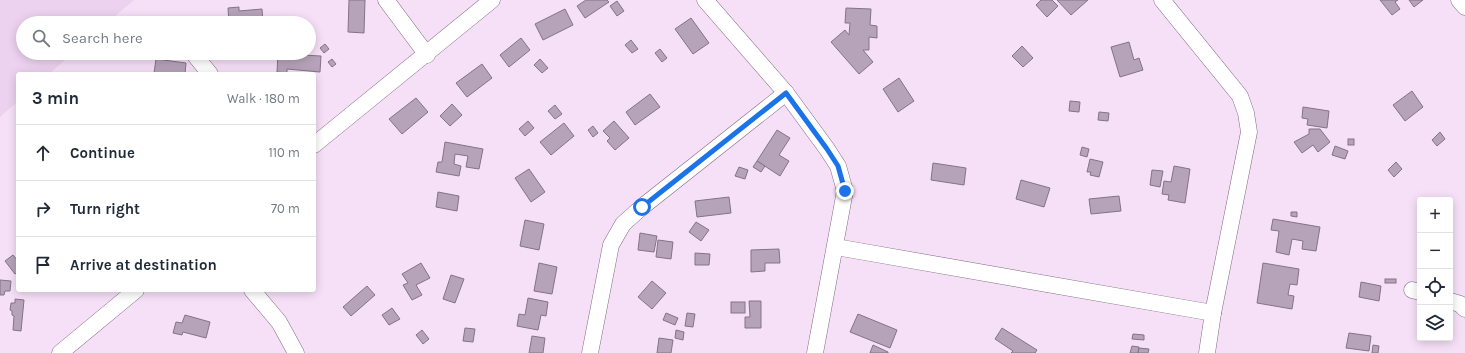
<!DOCTYPE html>
<meta charset="utf-8">
<style>
body{margin:0;font-family:Karla,sans-serif;background:#f2f2f3;color:#1f2937}
.controls{position:absolute;right:12px;bottom:12px;display:grid;overflow:hidden;border-radius:4px;box-shadow:0 2px 10px #0003}
.controls button{width:36px;height:36px;display:grid;place-items:center;padding:0;border:0;border-bottom:1px solid #e0e1e3;background:#fff;color:#1f2937;font:20px sans-serif}
.stop{position:absolute;width:12px;height:12px;margin:-9px;border:3px solid #1a73e8;border-radius:50%;background:#fff}
.stop.end{background:#1a73e8;border-color:#fff;box-shadow:0 1px 4px #0008}
.list{margin:0;padding:0;list-style:none}
h2{display:flex;justify-content:space-between;align-items:center;height:52px;margin:0;padding:0 16px;font-size:17px}
h2 small{font-size:13px;font-weight:400;color:#747a83}
.list li{display:grid;grid-template-columns:26px 1fr auto;gap:12px;align-items:center;box-sizing:border-box;height:56px;padding:0 16px;border-top:1px solid #e0e1e3}
.list b{display:block;font-size:15px;white-space:nowrap}
.list em{font-size:13px;font-style:normal;color:#747a83}
.icon{flex:none;width:22px;height:22px;fill:none;stroke:currentColor;stroke-width:2;stroke-linecap:round;stroke-linejoin:round}
.map{position:relative;flex:none;width:1465px;height:353px;overflow:hidden}
.search{position:absolute;background:#fff;box-shadow:0 2px 10px #0003;left:16px;top:16px;width:300px;height:44px;display:flex;align-items:center;gap:10px;box-sizing:border-box;padding:0 14px;border-radius:22px;color:#747a83;font-size:15px}
.panel{position:absolute;background:#fff;box-shadow:0 2px 10px #0003;left:16px;top:72px;width:300px;height:220px;border-radius:4px}
.map>svg:first-child{display:block}
.built{fill:#edd2ef}
.building{fill:#b7a3b9;stroke:#867287}
.lines{fill:none;stroke-linecap:round;stroke-linejoin:round}
.minor-casing{stroke:#7d6a7f;stroke-width:17}
.minor{stroke:#fff;stroke-width:16}
.route{stroke:#1a73e8;stroke-width:5}
</style>
<div class="map">
<svg width="1465" height="353" viewBox="0 0 1465 353">
<rect width="100%" height="100%" fill="#f6e0f8"/>
<path class="built" d="M0,0H134L107,23H23V53H73L49,74H18V101L0,117Z"/>
<g class="building">
<path d="M349,0H365L364,33L348,32Z"/>
<path d="M586,0H607L609,2L585,18L577,6Z"/>
<path d="M1041,0H1052L1058,6L1047,17L1036,5Z"/>
<path d="M1057,0H1088L1071,15Z"/>
<path d="M1380,0H1398L1395,2L1400,9L1392,15Z"/>
<path d="M1409,0H1423L1414,7Z"/>
<path d="M617,1L624,11L617,16L610,6Z"/>
<path d="M239,7V11L262,9L263,23H229L228,8Z"/>
<path d="M846,8L871,9L870,25L877,26V38L869,37V50H863L873,62L859,74L831,42L845,30L849,35L850,23H845Z"/>
<path d="M565,9L573,25L543,40L535,24Z"/>
<path d="M691,18L709,43L693,54L675,29Z"/>
<path d="M521,38L530,50L509,67L500,55Z"/>
<path d="M631,40L638,49L632,53L625,45Z"/>
<path d="M1129,42L1134,60L1139,58L1143,70L1120,77L1111,47Z"/>
<path d="M325,44L329,49L324,53L320,48Z"/>
<path d="M1022,46L1033,58L1023,67L1012,56Z"/>
<path d="M660,49L667,58L662,62L655,53Z"/>
<path d="M278,53H302V55L321,56L320,72L287,69V73L277,72Z"/>
<path d="M156,59L186,63L185,74L154,73Z"/>
<path d="M332,59L336,64L332,67L328,62Z"/>
<path d="M540,59L548,68L542,73L534,65Z"/>
<path d="M482,64L492,78L467,97L456,83Z"/>
<path d="M899,78L914,101L898,112L883,89Z"/>
<path d="M1412,91L1423,107L1405,121L1393,105Z"/>
<path d="M650,94L660,107L635,125L626,112Z"/>
<path d="M416,98L428,112L402,134L389,119Z"/>
<path d="M1070,101L1080,102L1079,112L1069,111Z"/>
<path d="M452,104L462,115L450,126L440,116Z"/>
<path d="M555,105L562,114L555,119L548,111Z"/>
<path d="M1303,107L1329,111L1327,128L1307,125L1308,119L1302,118Z"/>
<path d="M1099,112L1109,113L1108,121L1098,120Z"/>
<path d="M528,121L534,128L525,136L519,129Z"/>
<path d="M614,121L629,138L615,150L607,141L610,138L603,131Z"/>
<path d="M564,123L574,136L551,155L540,142Z"/>
<path d="M593,126L598,133L593,137L588,130Z"/>
<path d="M1309,129H1320L1330,142L1318,152L1313,145L1302,153L1294,142L1309,134Z"/>
<path d="M777,130L790,138L779,155L789,161L780,176L757,161Z"/>
<path d="M1440,132L1445,139L1437,146L1432,140Z"/>
<rect x="1348" y="139" width="6" height="6"/>
<path d="M445,142L483,149L479,169L466,167L468,156L455,154L454,164L461,166L459,176L436,172L438,162H442Z"/>
<path d="M1335,146L1348,151L1345,159L1332,155Z"/>
<path d="M1082,147L1089,149L1087,157L1080,155Z"/>
<path d="M1090,159L1103,162L1099,177L1090,175L1091,172H1087Z"/>
<path d="M757,161L765,166L761,172L753,167Z"/>
<path d="M1396,162L1402,169L1394,177L1388,170Z"/>
<path d="M933,163L966,168L964,185L931,180Z"/>
<path d="M1174,166L1190,169L1185,203L1168,200L1169,195L1162,194L1164,181L1171,182Z"/>
<path d="M739,167L748,170L745,179L735,176Z"/>
<path d="M529,169L545,192L531,202L515,178Z"/>
<path d="M1152,170L1163,171L1160,187L1150,185Z"/>
<path d="M1021,180L1050,188L1044,207L1016,199Z"/>
<path d="M438,192L459,196L457,211L436,207Z"/>
<path d="M1119,196L1121,211L1091,214L1089,199Z"/>
<path d="M729,197L731,213L697,217L695,201Z"/>
<path d="M1291,212H1297V217L1291,216Z"/>
<path d="M1273,219L1320,227L1316,251L1302,249L1303,241L1292,239L1289,255L1276,252L1279,231L1271,230Z"/>
<path d="M525,220L544,224L539,250L520,246Z"/>
<path d="M696,222L709,230L701,241L689,232Z"/>
<path d="M640,233L657,236L654,252L638,250Z"/>
<path d="M658,240L673,242L671,259L656,257Z"/>
<path d="M779,249L780,263H765V271L751,272V250Z"/>
<path d="M695,253L710,254L709,265H695Z"/>
<path d="M13,255L18,261V272L15,274L5,261Z"/>
<path d="M421,263L430,278L416,285L422,295L412,300L403,285L408,283L402,274Z"/>
<path d="M539,263L557,267L552,294L534,291Z"/>
<path d="M1263,263L1299,269L1297,285L1290,284L1288,295L1294,296L1292,309L1257,303Z"/>
<path d="M451,275L464,279L455,303L443,299Z"/>
<rect x="1385" y="279" width="11" height="4"/>
<path d="M0,280L11,281L10,291H5L4,295H0Z"/>
<path d="M652,281L666,293L652,309L638,297Z"/>
<path d="M1361,282L1381,286L1379,301L1359,297Z"/>
<path d="M367,286L375,295L351,316L343,307Z"/>
<path d="M528,298L548,302L546,316L541,315L538,330L517,326L519,314L525,315Z"/>
<path d="M15,299L24,300L21,331L13,330L14,316L12,315V311L10,310L11,303H15Z"/>
<path d="M749,301H761V328H745V317H750Z"/>
<rect x="731" y="302" width="14" height="11"/>
<path d="M392,308L400,319L389,325L382,315Z"/>
<path d="M666,313L678,318L675,325L663,320Z"/>
<path d="M687,313L695,314L693,327L685,326Z"/>
<path d="M858,314L897,330L890,348L850,332Z"/>
<path d="M185,315L210,322L206,338L183,332L182,335L173,333L176,322L182,323Z"/>
<path d="M465,328L475,329L473,342L463,341Z"/>
<path d="M1002,328L1037,350L1035,353H1011L1013,351L995,339Z"/>
<path d="M422,330L429,339L423,344L416,335Z"/>
<path d="M676,330L684,332L683,340L675,338Z"/>
<path d="M1349,333L1371,336L1369,351L1346,348Z"/>
<path d="M1133,334L1144,335V340L1132,339Z"/>
<path d="M532,336L545,338L543,353H529Z"/>
<path d="M659,338L673,340L671,353H657Z"/>
<path d="M873,345L888,352V353H870Z"/>
<path d="M1373,345L1379,346L1378,353H1372Z"/>
<path d="M1132,346L1139,347L1138,353H1130Z"/>
<path d="M1139,348L1149,349L1148,353H1138Z"/>
</g>
<g class="lines">
<g class="minor-casing">
<g id="minor">
<path d="M386,0L427,55"/>
<path d="M705,0L786,93L827,149L838,166L845,191L815,353"/>
<path d="M1162,0L1240,96L1246,113L1249,132L1213,313L1207,353"/>
<path d="M1459,0L1465,7"/>
<path d="M193,53L210,74"/>
<path d="M314,145L492,0"/>
<path d="M836,247L1213,313"/>
<path d="M252,290L279,322L296,353"/>
<path d="M1412,290L1420,292"/>
<path d="M1450,301L1460,304L1465,309"/>
<path d="M60,353L136,290"/>
<path d="M590,353L611,245L623,224L642,207L786,93"/>
</g>
</g>
<use href="#minor" class="minor"/>
</g>
<g class="lines">
<path class="route" d="M642,207L786,93L827,149L838,166L845,191"/>
</g>
</svg>
<div class="controls">
<button>+</button>
<button>−</button>
<button><svg class="icon" aria-label="locate" viewBox="0 0 24 24"><circle cx="12" cy="12" r="6"/><path d="M12 2v4M12 18v4M2 12h4M18 12h4"/></svg></button>
<button><svg class="icon" aria-label="layers" viewBox="0 0 24 24"><path d="M12 4l9 5-9 5-9-5zM3 14l9 5 9-5"/></svg></button>
</div>
<div class="stop" style="left:642px;top:207px"></div>
<div class="stop end" style="left:845px;top:191px"></div>
<div class="search"><svg class="icon" aria-label="search" viewBox="0 0 24 24"><circle cx="10" cy="10" r="6"/><path d="M15 15l6 6"/></svg>Search here</div>
<section class="panel">
<h2>3 min<small>Walk · 180 m</small></h2>
<ul class="list">
<li><svg class="icon" aria-label="ahead" viewBox="0 0 24 24"><path d="M12 20V5M6 11l6-6 6 6"/></svg><div><b>Continue</b></div><em>110 m</em></li>
<li><svg class="icon" aria-label="right" viewBox="0 0 24 24"><path d="M7 20v-9h11M14 6l5 5-5 5"/></svg><div><b>Turn right</b></div><em>70 m</em></li>
<li><svg class="icon" aria-label="arrive" viewBox="0 0 24 24"><path d="M6 21V4h12l-3 4 3 4H6"/></svg><div><b>Arrive at destination</b></div></li>
</ul>
</section>
</div>
